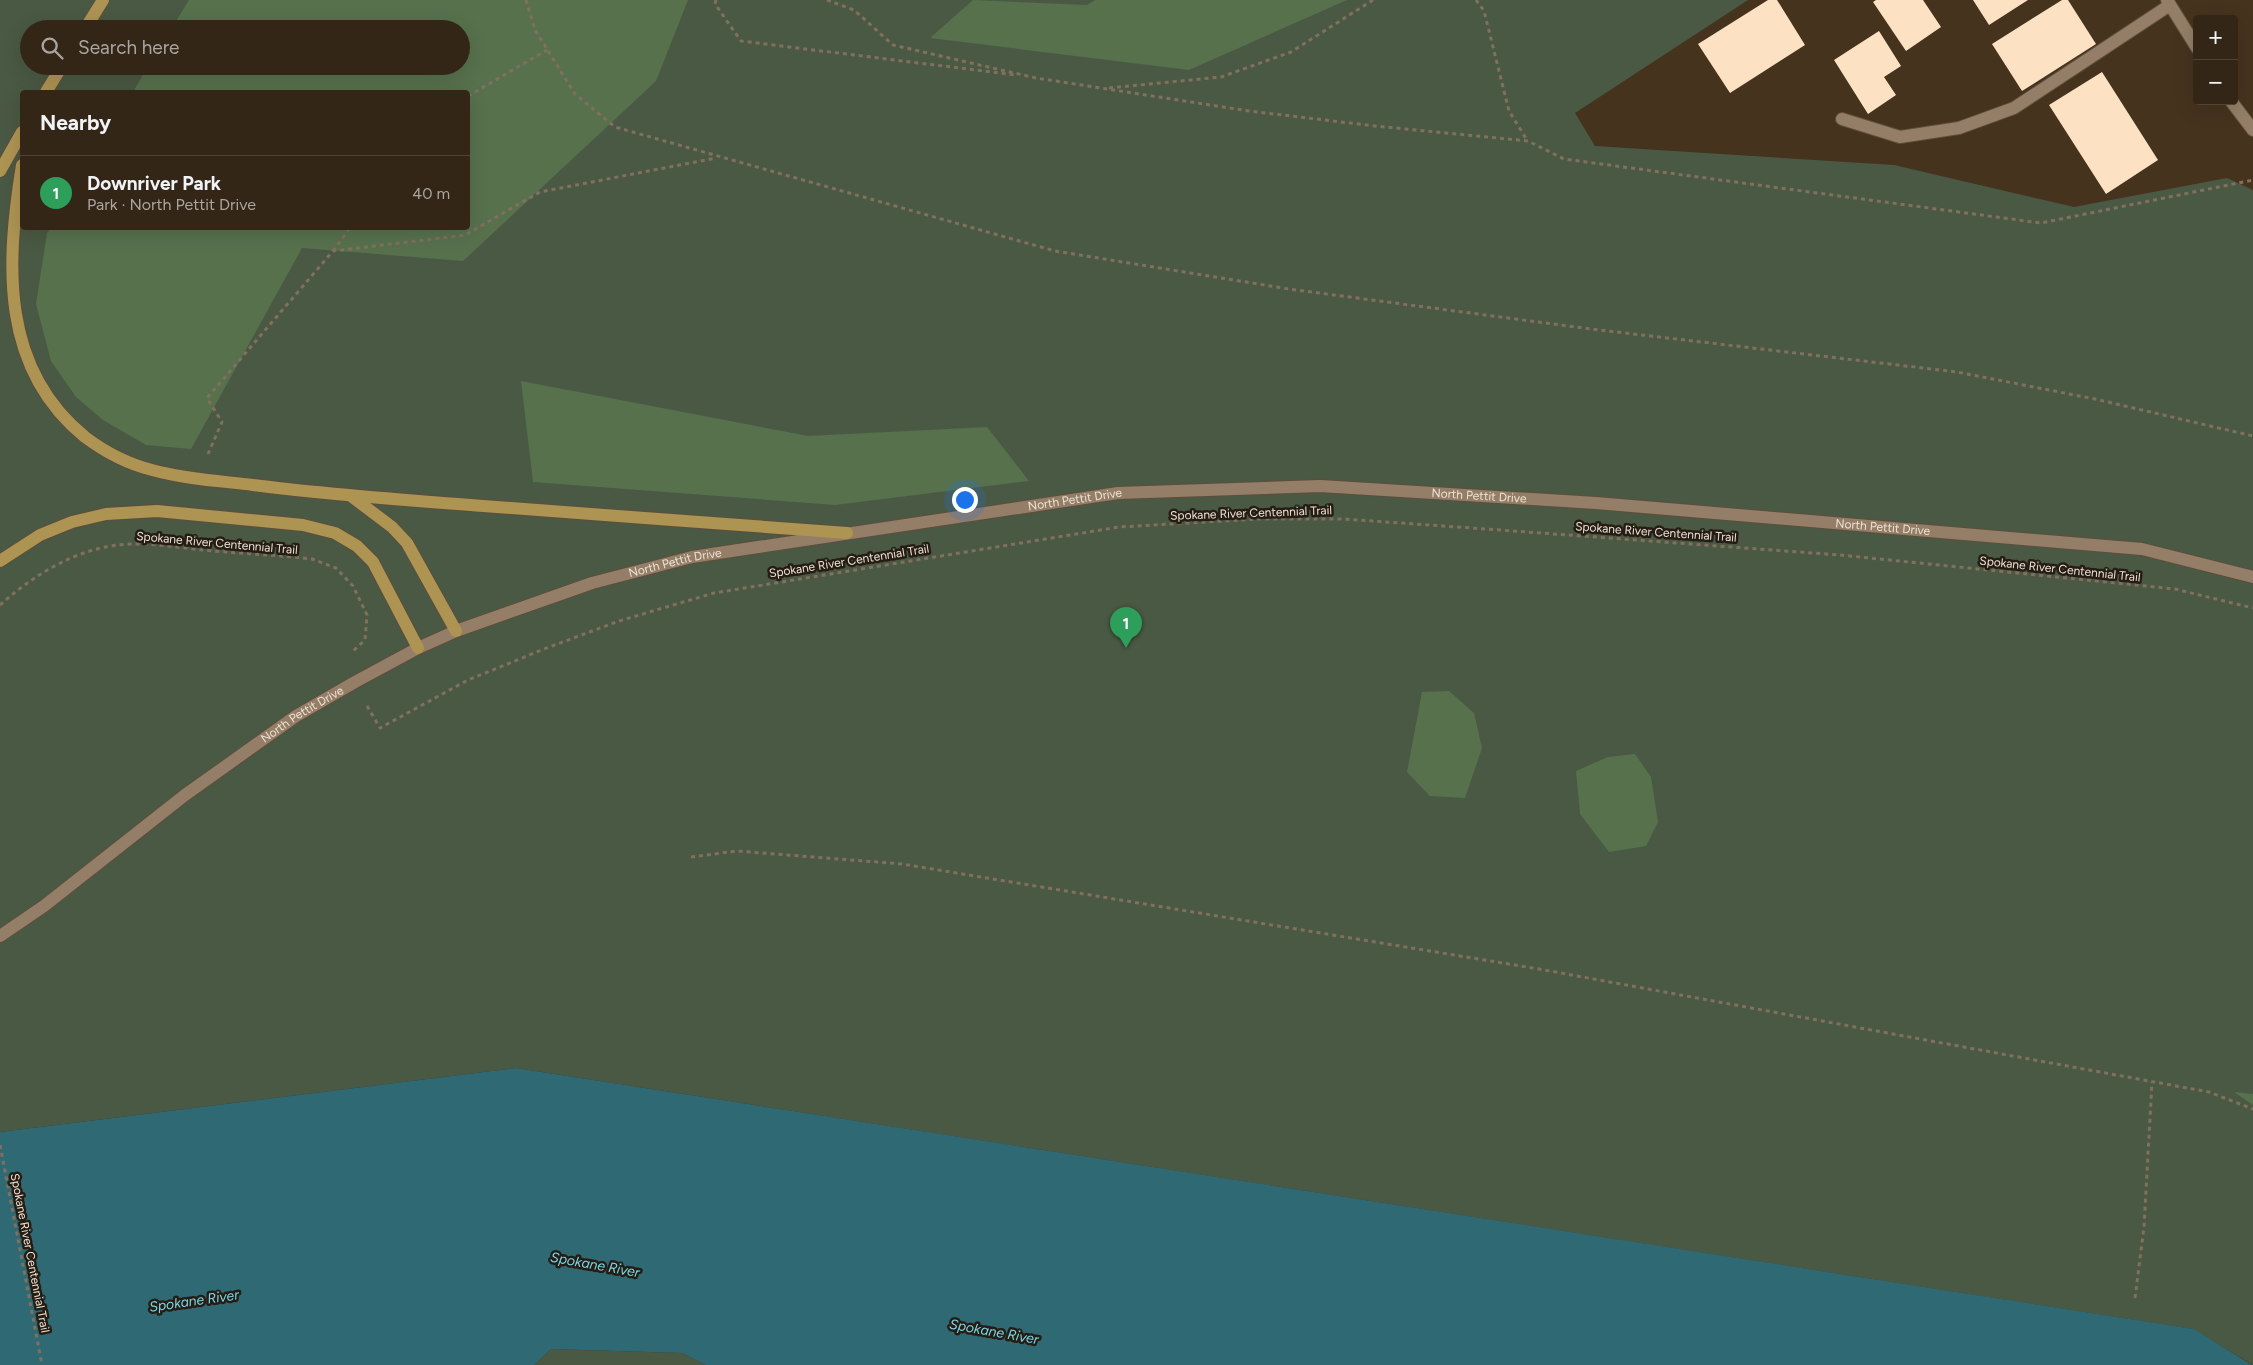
<!DOCTYPE html>
<meta charset="utf-8">
<style>
body{margin:0;font-family:Figtree,sans-serif;background:#3f3223;color:#f1f3f6}
.controls{position:absolute;right:15px;top:15px;display:grid;overflow:hidden;border-radius:5px;box-shadow:0 5px 20px #0002}
.controls button{width:45px;height:45px;display:grid;place-items:center;padding:0;border:0;border-bottom:1px solid #4e4335;background:#342616;color:#f1f3f6;font:25px sans-serif}
.you{position:absolute;left:964px;top:499px;width:18px;height:18px;margin:-12px;border:4px solid #fff;border-radius:50%;background:#1a73e8;box-shadow:0 0 0 8px #1a73e833}
.badge{display:grid;place-items:center;width:32px;height:32px;border-radius:50%;background:#8abfa5;color:#fff;font-size:16px;font-weight:700}
.pin{position:absolute;translate:-50% -41px;filter:drop-shadow(0 1px 2px #0008)}
.pin::after{content:'';position:absolute;top:26px;width:18px;height:15px;background:inherit;clip-path:polygon(0 0,100% 0,50% 100%)}
.list{margin:0;padding:0;list-style:none}
h2{display:flex;justify-content:space-between;align-items:center;height:65px;margin:0;padding:0 20px;font-size:21px}
h2 small{font-size:16px;font-weight:400;color:#a9a5a1}
.list li{display:grid;grid-template-columns:32px 1fr auto;gap:15px;align-items:center;box-sizing:border-box;height:75px;padding:0 20px;border-top:1px solid #4e4335}
.list b{display:block;font-size:19px;white-space:nowrap}
.list p{margin:0;font-size:16px;white-space:nowrap;color:#a9a5a1}
.list em{font-size:16px;font-style:normal;color:#a9a5a1}
.icon{flex:none;width:28px;height:28px;fill:none;stroke:currentColor;stroke-width:2;stroke-linecap:round;stroke-linejoin:round}
.map{position:relative;flex:none;width:2253px;height:1365px;overflow:hidden}
.search{position:absolute;background:#342616;box-shadow:0 5px 20px #0002;left:20px;top:20px;width:450px;height:55px;display:flex;align-items:center;gap:12px;box-sizing:border-box;padding:0 18px;border-radius:28px;color:#a9a5a1;font-size:19px}
.panel{position:absolute;background:#342616;box-shadow:0 5px 20px #0002;left:20px;top:90px;width:450px;height:140px;border-radius:5px}
.map>svg:first-child{display:block}
.green{fill:#4a5943;fill-rule:evenodd}
.forest{fill:#57714d}
.water{fill:#2f6974}
.building{fill:#fce2c3}
.lines{fill:none;stroke-linecap:round;stroke-linejoin:round}
.service-casing{stroke:#5e4e3c;stroke-width:14}
.minor-casing{stroke:#5e4e3c;stroke-width:14}
.tertiary-casing{stroke:#5e4e3c;stroke-width:14}
.primary-casing{stroke:#5e4e3c;stroke-width:14}
.path{stroke:#81705e;stroke-width:3;stroke-dasharray:4 4;stroke-linecap:butt}
.service{stroke:#947e67;stroke-width:12}
.minor{stroke:#947e67;stroke-width:12}
.tertiary{stroke:#947e67;stroke-width:12}
.primary{stroke:#ad9453;stroke-width:12}
.labels{text-anchor:middle;dominant-baseline:central;stroke-width:5;stroke-linejoin:round;paint-order:stroke}
.street-label{font-size:12px;fill:#eee2d5;stroke:#251d14}
.water-label{font-size:14px;font-style:italic;fill:#7ad7e9;stroke:#251d14}
</style>
<div class="map">
<svg width="2253" height="1365" viewBox="0 0 2253 1365">
<rect width="100%" height="100%" fill="#46331e"/>
<g class="green">
<path d="M0,0H1748L1575,113L1595,146L1894,165L2074,207L2227,178L2253,190V1365L2193,1329L516,1068L0,1132ZM29,29H461V66H29ZM22,92H468V228H22Z"/>
<path d="M551,1349L682,1353L706,1365H534Z"/>
</g>
<g class="forest">
<path d="M189,0H688L656,81L463,261L302,248L191,449L146,445L103,420L76,397L51,361L36,304L47,233L51,228H468V92H133L148,66H461V29H171Z"/>
<path d="M973,0L1087,5L1095,0H1347L1189,70L930,38Z"/>
<path d="M521,381L808,436L987,427L1029,481L835,505L533,482Z"/>
<path d="M1449,691L1474,713L1482,748L1465,798L1430,796L1407,772L1422,692Z"/>
<path d="M1635,754L1651,777L1658,822L1646,846L1609,852L1580,814L1576,771L1608,757Z"/>
<path d="M2234,1092L2253,1094V1105Z"/>
</g>
<path class="water" d="M516,1068L2194,1329L2252,1365H706L682,1353L551,1349L534,1365H0V1132Z"/>
<g class="building">
<path d="M1768,0H1777L1805,45L1730,93L1698,44Z"/>
<path d="M1876,0H1923L1941,27L1906,51L1873,2Z"/>
<path d="M1973,0H2028L1989,25Z"/>
<path d="M2062,0H2068L2096,44L2022,91L1992,44Z"/>
<path d="M1879,31L1901,66L1884,77L1896,95L1868,114L1834,60Z"/>
<path d="M2102,72L2158,160L2106,194L2049,105Z"/>
</g>
<g class="lines">
<g class="service-casing">
<path id="service" d="M1842,119L1900,137L1959,128L2014,108L2170,5"/>
</g>
<g class="minor-casing">
<g id="minor">
<path d="M2167,0L2197,48"/>
<path d="M2231,101L2253,130"/>
</g>
</g>
<g class="tertiary-casing">
<g id="tertiary">
<path id="s1" d="M0,936L44,906L185,795L296,716L355,682L418,648L456,631L592,583L692,557L1118,493L1320,486L1596,503L2142,549L2253,577"/>
</g>
</g>
<g class="primary-casing">
<g id="primary">
<path d="M85,29L103,0"/>
<path d="M46,92L62,66"/>
<path d="M22,165C6,264 0,368 85,437C105,452 128,464 152,470C185,479 220,481 253,485C330,495 406,500 483,506C604,515 726,524 847,533"/>
<path d="M0,171L22,132"/>
<path d="M351,496L392,527L407,543L456,631"/>
<path d="M0,561L40,535L72,522L106,514L157,511L303,525L335,533L357,546L373,562L418,648"/>
</g>
</g>
<g class="path">
<path d="M526,0L535,30L575,94L615,127L1055,251L1289,289L1591,329L1957,372L2095,399L2253,436"/>
<path d="M716,0L715,4L741,41L1016,75"/>
<path d="M827,0L854,10L893,45L1036,78L1249,111L1375,126L1528,141L1564,159L2041,223L2253,180"/>
<path d="M1476,0L1484,11L1509,111L1527,140"/>
<path d="M1109,88L1221,77L1291,52L1373,0"/>
<path d="M468,96L547,50"/>
<path d="M333,251L350,228"/>
<path d="M208,454L222,422L207,398L333,251L465,235L540,192L716,158"/>
<path d="M0,605C37,572 85,543 137,544C162,544 188,549 213,551C246,554 279,555 312,559L336,568L353,586L367,615L365,640L352,652"/>
<path d="M367,706L380,728L468,680L544,649L619,621L714,593L1119,527L1259,519H1344L1500,530L1840,555L2175,589L2253,608"/>
<path d="M691,857L737,851L902,864L1539,969L2209,1092L2253,1109"/>
<path d="M0,1145L42,1365"/>
<path d="M2135,1298L2144,1227L2152,1082"/>
</g>
<use href="#service" class="service"/>
<use href="#minor" class="minor"/>
<use href="#tertiary" class="tertiary"/>
<use href="#primary" class="primary"/>
</g>
<g class="labels">
<g class="street-label">
<text stroke="none"><textPath href="#s1" startOffset="1590">North Pettit Drive</textPath></text>
<text stroke="none"><textPath href="#s1" startOffset="1185">North Pettit Drive</textPath></text>
<text transform="translate(1251 513) rotate(-2)">Spokane River Centennial Trail</text>
<text stroke="none"><textPath href="#s1" startOffset="1995">North Pettit Drive</textPath></text>
<text transform="translate(1656 532) rotate(4)">Spokane River Centennial Trail</text>
<text transform="translate(217 543) rotate(5)">Spokane River Centennial Trail</text>
<text transform="translate(849 561) rotate(-9)">Spokane River Centennial Trail</text>
<text stroke="none"><textPath href="#s1" startOffset="780">North Pettit Drive</textPath></text>
<text transform="translate(2060 569) rotate(6)">Spokane River Centennial Trail</text>
<text stroke="none"><textPath href="#s1" startOffset="375">North Pettit Drive</textPath></text>
<text transform="translate(30 1253) rotate(79)">Spokane River Centennial Trail</text>
</g>
<g class="water-label">
<text transform="translate(595 1265) rotate(10)">Spokane River</text>
<text transform="translate(194 1301) rotate(-8)">Spokane River</text>
<text transform="translate(994 1332) rotate(10)">Spokane River</text>
</g>
</g>
</svg>
<div class="controls">
<button>+</button>
<button>−</button>
</div>
<div class="you"></div>
<div class="pin badge" style="left:1126px;top:648px;background:#2e9e5b">1</div>
<div class="search"><svg class="icon" aria-label="search" viewBox="0 0 24 24"><circle cx="10" cy="10" r="6"/><path d="M15 15l6 6"/></svg>Search here</div>
<section class="panel">
<h2>Nearby<small></small></h2>
<ul class="list">
<li><span class="badge" style="background:#2e9e5b">1</span><div><b>Downriver Park</b><p>Park · North Pettit Drive</p></div><em>40 m</em></li>
</ul>
</section>
</div>
